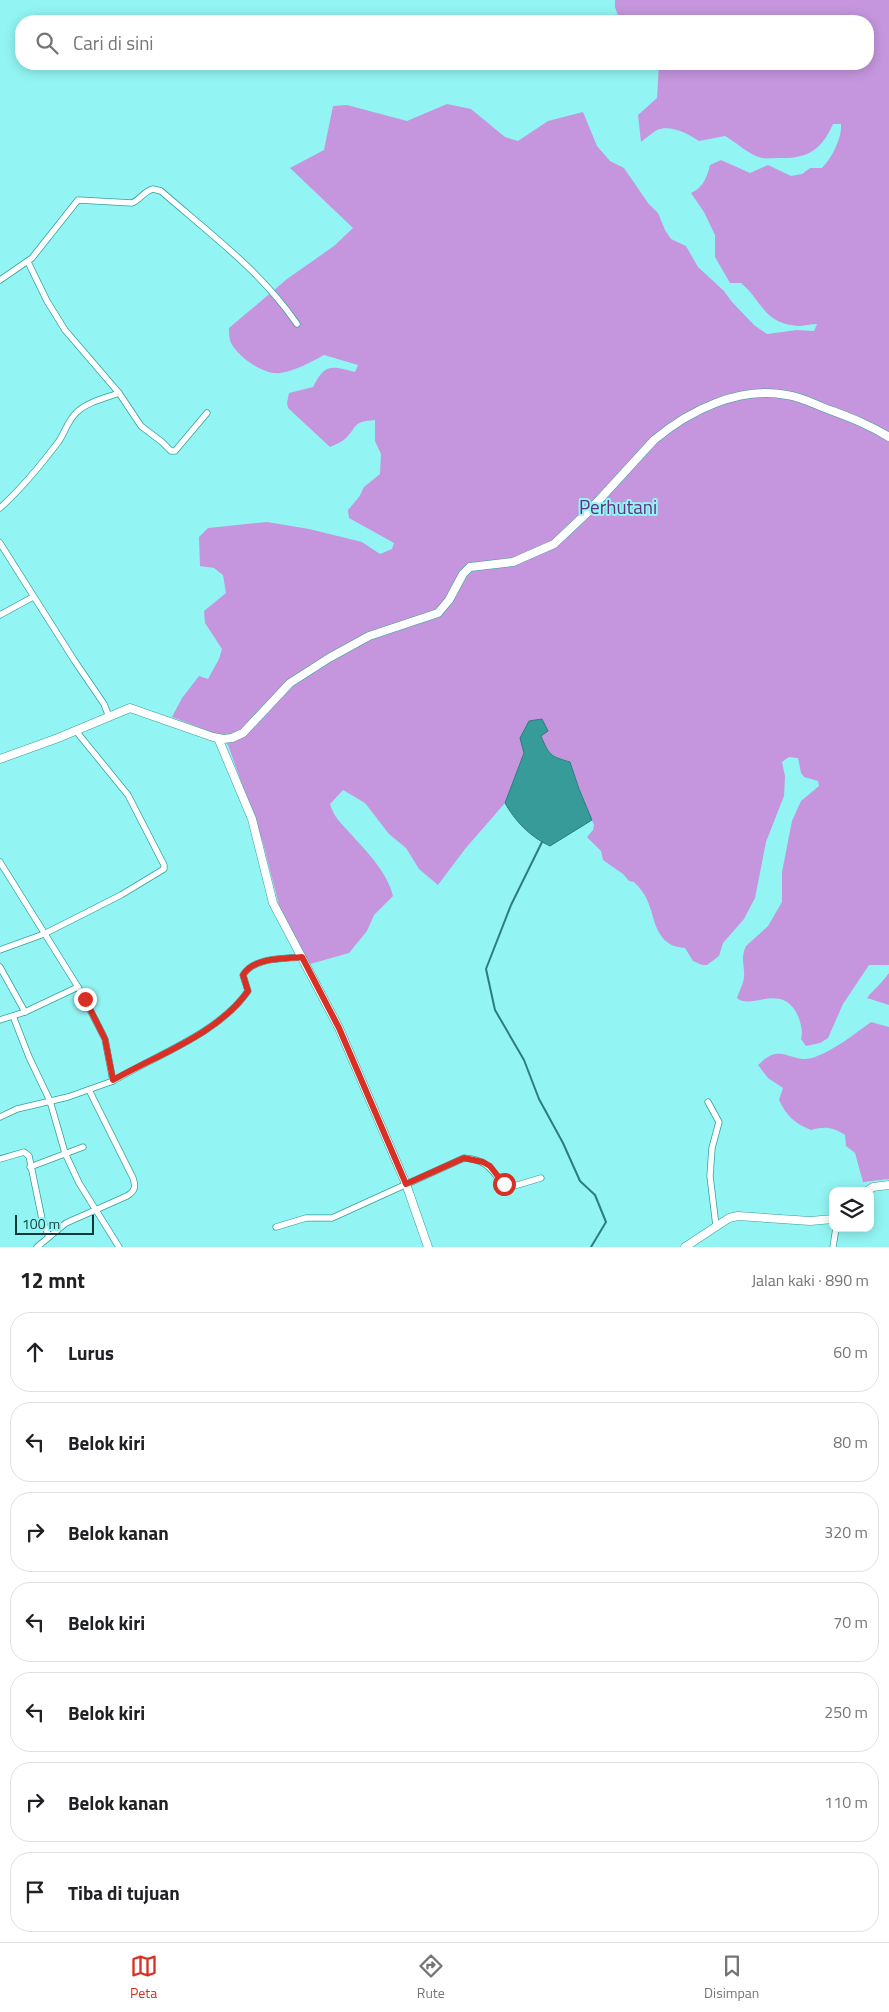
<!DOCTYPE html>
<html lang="id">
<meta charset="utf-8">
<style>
body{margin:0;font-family:"Titillium Web",sans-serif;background:#f6f6f6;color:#202124}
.controls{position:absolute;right:15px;bottom:15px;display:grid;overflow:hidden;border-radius:10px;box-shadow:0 2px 12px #0003}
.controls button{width:45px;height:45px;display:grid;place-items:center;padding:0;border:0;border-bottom:1px solid #e0e0e0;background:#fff;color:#202124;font:25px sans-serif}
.scale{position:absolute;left:15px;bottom:12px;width:79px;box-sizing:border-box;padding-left:5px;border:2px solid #0e3b3a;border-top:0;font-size:14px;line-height:18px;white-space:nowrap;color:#0e3b3a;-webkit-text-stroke:4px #92f5f3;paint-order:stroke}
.stop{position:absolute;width:15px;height:15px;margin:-11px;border:4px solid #d93025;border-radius:50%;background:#fff}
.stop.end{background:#d93025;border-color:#fff;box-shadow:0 1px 5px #0008}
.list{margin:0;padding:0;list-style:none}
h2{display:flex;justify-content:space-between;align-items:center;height:65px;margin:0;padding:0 20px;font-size:21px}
h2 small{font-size:16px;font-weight:400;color:#757577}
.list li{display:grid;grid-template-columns:32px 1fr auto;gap:15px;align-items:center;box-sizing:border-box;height:80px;margin:0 10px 10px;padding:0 10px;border:1px solid #e0e0e0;border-radius:20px}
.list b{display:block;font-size:19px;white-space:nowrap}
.list em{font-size:16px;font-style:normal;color:#757577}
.icon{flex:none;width:28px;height:28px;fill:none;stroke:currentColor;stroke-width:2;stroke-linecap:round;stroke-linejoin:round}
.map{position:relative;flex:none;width:889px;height:1247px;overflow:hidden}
.search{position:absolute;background:#fff;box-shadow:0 2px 12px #0003;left:15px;right:15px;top:15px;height:55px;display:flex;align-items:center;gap:12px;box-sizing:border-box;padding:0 18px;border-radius:20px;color:#757577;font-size:19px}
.sheet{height:695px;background:#fff}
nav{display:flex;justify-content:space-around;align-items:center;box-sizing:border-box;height:70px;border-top:1px solid #e0e0e0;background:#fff;font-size:14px;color:#757577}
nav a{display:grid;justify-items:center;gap:2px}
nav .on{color:#d93025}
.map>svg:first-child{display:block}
.forest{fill:#c596de}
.water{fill:#379b99;stroke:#2b7e7c}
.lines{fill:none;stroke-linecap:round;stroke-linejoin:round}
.stream{stroke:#2b7e7c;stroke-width:2}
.minor-casing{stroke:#359f9d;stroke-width:7}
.tertiary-casing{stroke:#359f9d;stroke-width:9}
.minor{stroke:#fff;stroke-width:5.5}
.tertiary{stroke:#fff;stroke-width:8}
.route{stroke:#d93025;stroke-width:6}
.labels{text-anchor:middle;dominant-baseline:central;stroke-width:4;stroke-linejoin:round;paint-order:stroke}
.park-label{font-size:19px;fill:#682e83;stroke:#92f5f3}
</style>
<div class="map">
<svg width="889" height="1247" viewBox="0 0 889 1247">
<rect width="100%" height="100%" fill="#92f5f3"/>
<g class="forest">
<path d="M615,0H889V965H869L843,1004L828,1038L820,1043L806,1046L801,1039C803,1032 801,1023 798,1016C782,981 751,1011 737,998C739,992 743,984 744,978C745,966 740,958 746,946L768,926L782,902V872L792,821L801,801L819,786L818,781L804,777L801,773L798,758L789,757L782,762L785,776L784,796L766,842L755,898L744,919L723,943L719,956L707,965H702L693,961L685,948C680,947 674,947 670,944C655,935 654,916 648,902C645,894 640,888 634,882L629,881L623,874L603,860L601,851L587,837L593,830L594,825L579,789L570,762C543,753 541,747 541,719L524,753L505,803L465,849L438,885L419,869L406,848L389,834L365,803L343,790L330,804C334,817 340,822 349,832C366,851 387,871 393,896L374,915L367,931L349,953L310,964L280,909L263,843L228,745L219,735L172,717L182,698L199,676L208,679L219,659L222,649L205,623L204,611L226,593L223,575L214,568L200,566L199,537L208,528L267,522L309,529L362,542L380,554L392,549L394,543L349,518L348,510L359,497L364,487L380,474L381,454L375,441V420C352,422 359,425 345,439C341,442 335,445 330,447L288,408L287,403L289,393L313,387C325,363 331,366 355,372L358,365L324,355C311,362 295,371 280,373C265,376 238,357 231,343C229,339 229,332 229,328L287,279L334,246L353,228L290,168L324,150L333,106L347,105L407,121L447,104L471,109L505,137L518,141L548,121L583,112L597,146L610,161L624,168L648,203L658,213L665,230L671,239L686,246L698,267L724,291L732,302L754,325L767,334L797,330L814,331L817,324C811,324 804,326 798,326C763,323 764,303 741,283H730L715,257V235L704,212L691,193C703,188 707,177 710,165L721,160L750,173L768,165L791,176L802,174L810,168H822C832,158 842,138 841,124H833C821,151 807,159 778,158C773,158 767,159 762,158C749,155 736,142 725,136L699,141C689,134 670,124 657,130C652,133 646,138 641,142L638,115L657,98L659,65L658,64H868V21H620L615,7Z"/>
<path d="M889,973V1005L867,998C874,989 882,983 889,973Z"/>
<path d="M871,1022L889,1027V1179L863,1182L855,1153L846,1146L845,1135C833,1127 825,1126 811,1130C795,1124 786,1115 779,1100L783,1088L768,1078L758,1065C783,1040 790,1066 815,1057C836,1049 853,1035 871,1022Z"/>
</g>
<path class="water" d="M542,719L548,731L541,736C549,755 550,756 570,762L579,789L592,820L550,846C530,837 515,821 505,803L524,753L520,738L529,721Z"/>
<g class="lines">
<path class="stream" d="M542,842L511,905L486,969L495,1010L524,1060L539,1099L563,1143L580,1181L595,1195L606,1222L591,1247"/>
<g class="minor-casing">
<g id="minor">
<path d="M28,262L47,301L65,330L119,393L141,426L162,442L171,451H175L207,413"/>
<path d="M0,280L32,258L78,200L132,203C140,200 144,191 153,189L161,191C209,233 261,271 297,324"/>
<path d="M0,508C22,488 41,465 59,441C65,432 68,420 77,412C87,402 106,398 119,393"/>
<path d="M0,543L74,660L104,704L109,717"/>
<path d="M0,615L33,597"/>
<path d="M0,862L78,987L98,1025L105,1039L113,1081L68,1097L17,1109L0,1117"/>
<path d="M0,950L44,934L121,895L164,869V865L128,795L76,731"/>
<path d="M0,967L25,1012"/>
<path d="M13,1016L29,1057L50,1101L65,1153L79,1183L119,1247"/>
<path d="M0,1020L25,1012L78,987"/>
<path d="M113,1081C156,1055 218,1034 248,991L243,975C254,957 283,959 302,957"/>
<path d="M708,1102L719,1122L712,1148L710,1176L716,1226"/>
<path d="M0,1159L24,1152L29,1156L42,1219L49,1237"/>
<path d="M30,1167L83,1147"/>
<path d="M276,1227L306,1218H332L464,1158C490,1160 490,1171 506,1186H514L541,1178"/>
<path d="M37,1247L66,1223L127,1196C135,1191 136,1187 133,1178L89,1090"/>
<path d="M833,1247L836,1228"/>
</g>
</g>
<g class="tertiary-casing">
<g id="tertiary">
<path d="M218,738L252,819L273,903L339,1028L406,1184L428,1247"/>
<path d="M0,759L58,738L130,708L213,737L223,739L232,738L243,733L290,683L329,658L369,636L438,613L449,600L463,574L470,567L513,562L554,544L589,511L654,440C690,410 739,386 787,395C802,397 816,405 830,410C851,418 870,425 889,437"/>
<path d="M867,1191L873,1187L889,1185"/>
<path d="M685,1247L729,1218L738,1216L810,1221L833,1219"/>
</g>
</g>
<use href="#minor" class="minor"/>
<use href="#tertiary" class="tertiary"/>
</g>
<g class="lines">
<path class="route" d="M85,999L105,1039L113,1080C157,1055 218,1034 248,991L243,975C254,957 283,959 302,957L339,1028L406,1184L464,1158L483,1162L490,1166L504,1184"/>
</g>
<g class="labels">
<g class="park-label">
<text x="618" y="506">Perhutani</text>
</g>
</g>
</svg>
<div class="controls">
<button><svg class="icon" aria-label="layers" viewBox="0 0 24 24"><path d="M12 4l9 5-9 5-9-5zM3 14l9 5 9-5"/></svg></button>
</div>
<div class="scale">100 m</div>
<div class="stop" style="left:504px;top:1184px"></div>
<div class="stop end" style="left:85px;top:999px"></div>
<div class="search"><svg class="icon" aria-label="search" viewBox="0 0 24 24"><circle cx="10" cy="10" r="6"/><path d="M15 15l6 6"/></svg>Cari di sini</div>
</div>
<section class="sheet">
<h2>12 mnt<small>Jalan kaki · 890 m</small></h2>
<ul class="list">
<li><svg class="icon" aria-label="ahead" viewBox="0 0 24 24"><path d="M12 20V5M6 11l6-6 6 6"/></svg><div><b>Lurus</b></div><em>60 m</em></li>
<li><svg class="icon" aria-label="left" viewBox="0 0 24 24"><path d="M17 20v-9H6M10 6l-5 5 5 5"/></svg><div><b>Belok kiri</b></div><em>80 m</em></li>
<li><svg class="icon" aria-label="right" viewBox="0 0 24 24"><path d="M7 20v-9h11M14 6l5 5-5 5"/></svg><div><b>Belok kanan</b></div><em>320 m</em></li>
<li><svg class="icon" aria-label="left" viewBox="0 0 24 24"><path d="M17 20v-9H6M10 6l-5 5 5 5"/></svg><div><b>Belok kiri</b></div><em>70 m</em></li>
<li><svg class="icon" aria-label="left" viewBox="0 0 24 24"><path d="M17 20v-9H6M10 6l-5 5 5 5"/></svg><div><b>Belok kiri</b></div><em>250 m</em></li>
<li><svg class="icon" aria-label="right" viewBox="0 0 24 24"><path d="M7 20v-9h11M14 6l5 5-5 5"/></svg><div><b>Belok kanan</b></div><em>110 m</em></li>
<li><svg class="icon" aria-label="arrive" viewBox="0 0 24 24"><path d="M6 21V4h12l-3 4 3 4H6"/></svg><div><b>Tiba di tujuan</b></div></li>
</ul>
</section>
<nav>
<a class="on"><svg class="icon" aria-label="map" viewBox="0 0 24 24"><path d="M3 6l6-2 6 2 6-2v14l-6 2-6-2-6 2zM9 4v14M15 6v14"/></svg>Peta</a>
<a><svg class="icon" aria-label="directions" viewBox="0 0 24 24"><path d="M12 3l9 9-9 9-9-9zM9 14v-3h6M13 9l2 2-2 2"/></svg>Rute</a>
<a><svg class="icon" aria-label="saved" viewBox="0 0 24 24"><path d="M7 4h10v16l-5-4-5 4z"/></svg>Disimpan</a>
</nav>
